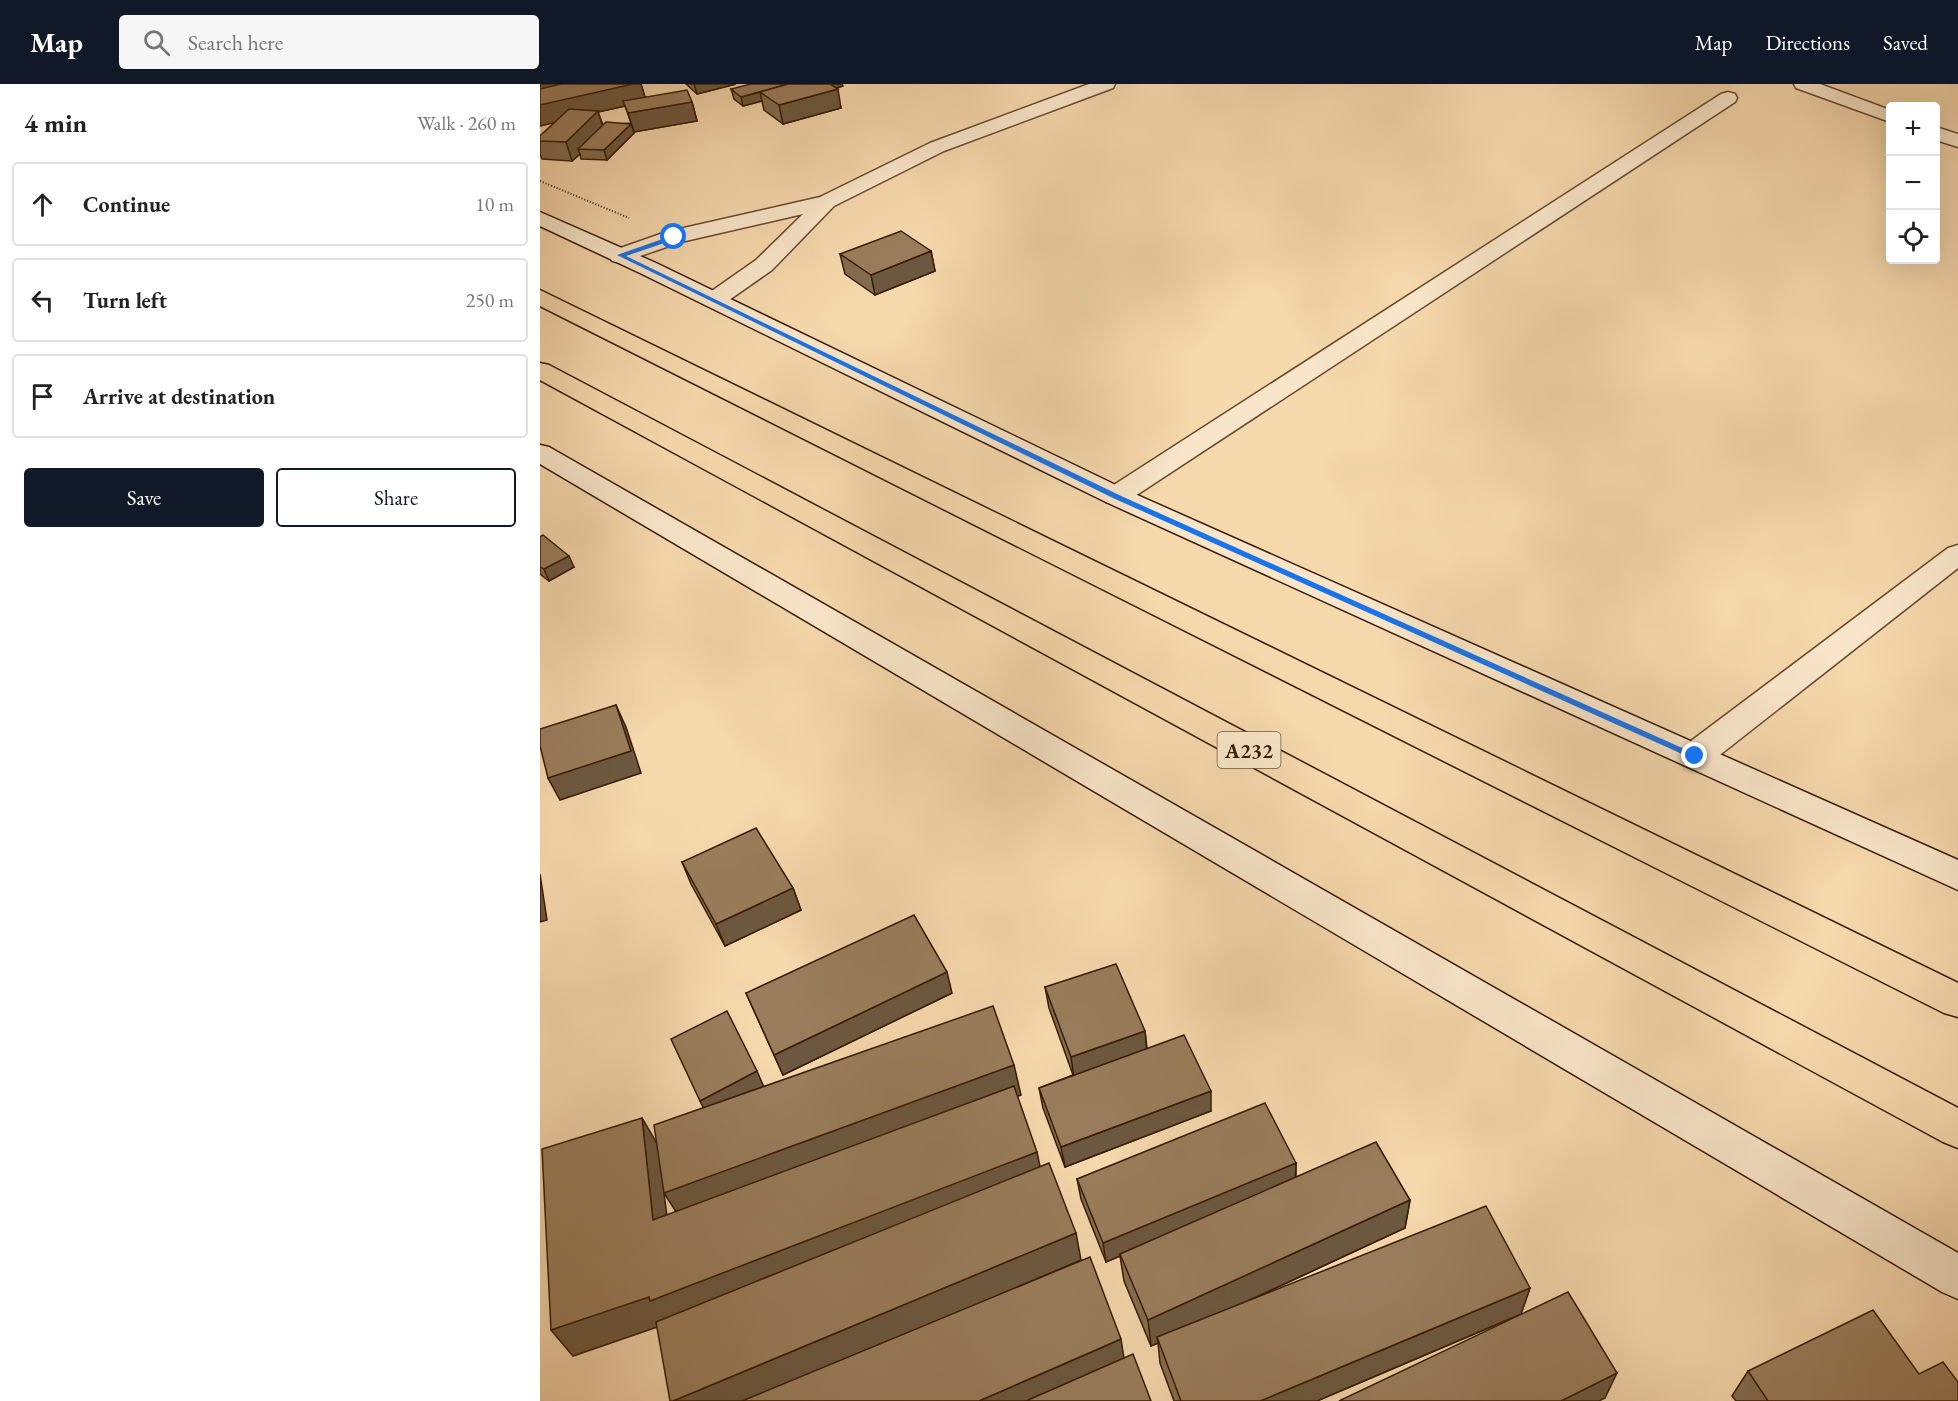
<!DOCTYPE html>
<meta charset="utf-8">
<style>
body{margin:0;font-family:"EB Garamond",serif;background:#f6f6f6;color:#222}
.controls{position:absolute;right:18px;top:18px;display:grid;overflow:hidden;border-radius:6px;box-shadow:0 6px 24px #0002}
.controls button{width:54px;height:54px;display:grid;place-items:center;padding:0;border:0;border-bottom:2px solid #e0e0e0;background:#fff;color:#222;font:30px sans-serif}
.stop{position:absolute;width:18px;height:18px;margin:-14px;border:4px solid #1a73e8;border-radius:50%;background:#fff}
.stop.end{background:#1a73e8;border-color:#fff;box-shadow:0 2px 6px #0008}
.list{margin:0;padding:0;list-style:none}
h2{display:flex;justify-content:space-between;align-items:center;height:78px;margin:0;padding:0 24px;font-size:26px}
h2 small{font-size:20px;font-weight:400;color:#767676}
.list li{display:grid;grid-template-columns:39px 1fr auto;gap:18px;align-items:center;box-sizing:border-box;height:84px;margin:0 12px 12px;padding:0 12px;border:2px solid #e0e0e0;border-radius:6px}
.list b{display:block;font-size:22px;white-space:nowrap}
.list em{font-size:20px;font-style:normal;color:#767676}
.actions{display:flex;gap:12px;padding:18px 24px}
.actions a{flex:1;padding:14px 0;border:2px solid #111827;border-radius:6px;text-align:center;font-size:21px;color:#111827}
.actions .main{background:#111827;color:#fff}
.icon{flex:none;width:33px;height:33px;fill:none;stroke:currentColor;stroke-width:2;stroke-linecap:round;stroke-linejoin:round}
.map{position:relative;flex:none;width:1418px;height:1317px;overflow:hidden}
header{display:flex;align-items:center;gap:36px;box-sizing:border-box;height:84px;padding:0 30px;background:#111827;color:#fff}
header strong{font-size:28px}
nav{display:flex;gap:33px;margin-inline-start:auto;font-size:21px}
.search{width:420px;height:54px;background:#f6f6f6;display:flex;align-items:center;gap:15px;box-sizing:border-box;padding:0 21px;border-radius:6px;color:#767676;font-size:22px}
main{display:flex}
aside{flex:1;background:#fff}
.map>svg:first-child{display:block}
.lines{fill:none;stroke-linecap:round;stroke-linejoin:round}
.minor-casing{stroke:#674a2e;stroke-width:3}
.tertiary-casing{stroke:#674a2e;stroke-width:3}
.secondary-casing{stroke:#371b04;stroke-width:3}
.trunk-casing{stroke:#371b04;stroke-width:3}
.path{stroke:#371b04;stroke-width:2;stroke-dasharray:1 2;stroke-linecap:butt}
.minor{fill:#f9e6ca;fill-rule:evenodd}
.tertiary{fill:#f9e6ca;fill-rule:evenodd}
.secondary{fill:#f9e6ca;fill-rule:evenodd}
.trunk{fill:#f6d8ad;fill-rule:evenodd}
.wall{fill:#846c4f;stroke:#371b04;stroke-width:1.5;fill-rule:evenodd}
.shaded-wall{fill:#6c5840;stroke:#371b04;stroke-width:1.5}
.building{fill:#9a7d5c;stroke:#371b04;stroke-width:1.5}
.route{fill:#1a73e8}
.labels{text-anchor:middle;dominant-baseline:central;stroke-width:5;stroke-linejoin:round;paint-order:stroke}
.shield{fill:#f9e6ca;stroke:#71583f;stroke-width:1.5}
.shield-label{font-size:21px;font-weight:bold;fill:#371b04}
</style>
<header>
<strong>Map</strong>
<div class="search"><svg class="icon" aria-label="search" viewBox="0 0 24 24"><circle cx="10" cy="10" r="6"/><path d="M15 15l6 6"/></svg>Search here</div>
<nav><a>Map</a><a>Directions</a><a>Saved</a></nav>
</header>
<main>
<aside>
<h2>4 min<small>Walk · 260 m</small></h2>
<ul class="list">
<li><svg class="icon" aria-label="ahead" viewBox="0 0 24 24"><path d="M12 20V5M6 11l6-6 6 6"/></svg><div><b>Continue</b></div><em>10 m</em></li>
<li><svg class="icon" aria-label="left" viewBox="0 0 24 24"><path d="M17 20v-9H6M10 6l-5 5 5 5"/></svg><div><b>Turn left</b></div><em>250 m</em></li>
<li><svg class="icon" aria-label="arrive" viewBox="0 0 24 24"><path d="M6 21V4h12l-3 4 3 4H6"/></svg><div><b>Arrive at destination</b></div></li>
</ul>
<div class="actions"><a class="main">Save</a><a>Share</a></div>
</aside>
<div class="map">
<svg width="1418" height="1317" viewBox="0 0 1418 1317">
<rect width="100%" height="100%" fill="#f6d8ad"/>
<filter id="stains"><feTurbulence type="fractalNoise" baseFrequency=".00333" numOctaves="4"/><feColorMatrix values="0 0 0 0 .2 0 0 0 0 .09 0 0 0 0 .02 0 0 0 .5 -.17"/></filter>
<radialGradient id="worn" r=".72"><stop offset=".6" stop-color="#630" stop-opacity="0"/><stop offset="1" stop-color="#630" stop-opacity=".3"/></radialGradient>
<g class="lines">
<g class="minor-casing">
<g id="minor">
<path d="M549,0H575L573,4L404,67L294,122L232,186L182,221L174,223L166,221L162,216L166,211L216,176L263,130L141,158L80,179L72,177L69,172L72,167L126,148L280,113L390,59Z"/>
<path d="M1188,8L1195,10L1197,14L1195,18L586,418L576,420L566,418L562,412L566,406L1181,10Z"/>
<path d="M1418,461V484L1167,681L1155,684L1143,681L1138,672L1143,663L1408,464Z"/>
</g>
</g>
<g class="tertiary-casing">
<g id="tertiary">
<path d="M1254,0H1280L1350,26V38L1256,4Z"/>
<path d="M1396,43L1418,50V63L1396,56Z"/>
</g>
</g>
<g class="secondary-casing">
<g id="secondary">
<path d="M0,128L116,179L586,406L1418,776V806L566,418L100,189L0,142Z"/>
<path d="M0,361L9,363L1418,1169V1215L1402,1208L0,380Z"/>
</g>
</g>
<g class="trunk-casing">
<g id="trunk">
<path d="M0,206L1418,899V933L1404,929L0,222Z"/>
<path d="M0,279L9,281L1418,1024V1064L1403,1058L0,296Z"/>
</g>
</g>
<path class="path" d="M0,97L89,134"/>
<use href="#minor" class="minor"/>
<use href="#tertiary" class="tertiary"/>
<use href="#secondary" class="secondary"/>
<use href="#trunk" class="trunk"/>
</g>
<g class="wall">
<path d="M0,0H101L105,13L152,18L157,37L94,48L93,46L94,49L67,76L41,75L40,70L32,77L2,75L0,70V52L15,38L0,42ZM85,22L91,39L63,41L58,28Z"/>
<path d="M146,0H196L157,10Z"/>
<path d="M303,2L296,4L301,24L243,40L224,26L222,17L203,22L194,15L191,5Z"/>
<path d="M391,167L395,187L335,211L305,190L300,170Z"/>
<path d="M0,453L34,483L9,497L0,490Z"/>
<path d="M142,778L253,804L261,826L185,862L151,800Z"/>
<path d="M505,903L605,947L607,964L671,1027L525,1083L503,1024L499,1004L533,991L509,924Z"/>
<path d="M206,909H412L243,991Z"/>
<path d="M756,1079V1093L870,1116L865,1144L706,1218L990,1204L981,1230L1065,1314L977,1232L777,1317H634L620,1279L618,1259L611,1262L584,1197L580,1172L566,1178L541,1115L537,1095Z"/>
<path d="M1208,1287L1379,1290L1418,1317H1196L1192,1312Z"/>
</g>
<g class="shaded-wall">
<path d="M0,0H101L106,17H83L85,22L58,28L64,46L38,65L40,70L32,77L26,58L57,28L0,42Z"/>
<path d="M154,0H196L157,10Z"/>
<path d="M277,0H302L303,2L278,9Z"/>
<path d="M298,5L301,24L243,40L239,21Z"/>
<path d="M220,8L222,17L203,22L201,13Z"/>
<path d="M152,18L157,37L94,48L88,29Z"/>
<path d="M91,40L94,49L67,76L64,66Z"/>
<path d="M391,167L395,187L335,211L331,191Z"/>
<path d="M29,472L34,483L9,497L4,485Z"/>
<path d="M76,621L86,643L101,689L20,716L8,694Z"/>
<path d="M0,790L7,836L0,838Z"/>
<path d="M253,804L261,826L185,862L176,840Z"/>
<path d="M407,888L412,909L243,991L234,971Z"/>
<path d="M605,947L607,968L534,994L531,973Z"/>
<path d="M474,981L481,1011L142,1137L124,1109L131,1164L113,1136L102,1034L119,1063Z"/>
<path d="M217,987L226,1008L170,1037L160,1017Z"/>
<path d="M671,1007V1027L525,1083L521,1063Z"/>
<path d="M497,1068L503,1097L126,1240L33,1272L11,1246Z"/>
<path d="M756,1079L755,1099L580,1170V1172L566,1178L563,1159Z"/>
<path d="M870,1116L865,1144L619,1258L617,1253L618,1259L611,1262L608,1236Z"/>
<path d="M536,1149L541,1176L209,1317H133Z"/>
<path d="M990,1204L981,1230L777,1317H720Z"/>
<path d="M581,1255L585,1281L503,1317H439Z"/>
<path d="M1077,1289L1065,1314L1059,1317H1021Z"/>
</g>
<g class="building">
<path d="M21,0H93L0,21V5Z"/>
<path d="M211,0H248L201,13L191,5Z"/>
<path d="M248,0H290L298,5L239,21L220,8Z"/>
<path d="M147,6L152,18L88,29L83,17Z"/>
<path d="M29,25L58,27L26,58L0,57V52Z"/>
<path d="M66,38L91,40L64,66L38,65Z"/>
<path d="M361,147L391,167L331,191L300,170Z"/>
<path d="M3,451L29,472L4,485L0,483V453Z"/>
<path d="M76,621L91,667L8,694L0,662V645Z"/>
<path d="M216,744L253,804L176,840L142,778Z"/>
<path d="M374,831L407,888L234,971L206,909Z"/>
<path d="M576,880L605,947L531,973L505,903Z"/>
<path d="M453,922L474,981L124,1109L114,1041Z"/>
<path d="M187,927L217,987L160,1017L131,955Z"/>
<path d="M644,951L671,1007L521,1063L499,1004Z"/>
<path d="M474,1002L497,1068L110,1217L109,1213L11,1246L2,1065L102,1034L113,1136Z"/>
<path d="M725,1019L756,1079L563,1159L537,1095Z"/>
<path d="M836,1058L870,1116L608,1236L580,1170Z"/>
<path d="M509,1079L536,1149L133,1317H130L116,1238Z"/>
<path d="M946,1122L990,1204L720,1317H641L617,1253Z"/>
<path d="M550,1173L581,1255L439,1317H202Z"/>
<path d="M1028,1208L1077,1289L1021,1317H799Z"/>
<path d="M1333,1226L1379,1290L1403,1278L1418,1298V1317H1228L1208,1287Z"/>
<path d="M593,1270L611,1317H486Z"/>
</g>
<path class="route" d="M134,151L136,155L86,172L579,411L1160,672L1158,674H1151L573,414L77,171Z"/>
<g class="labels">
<rect class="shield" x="677.5" y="648" width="63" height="36" rx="4.5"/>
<g class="shield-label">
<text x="709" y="666">A232</text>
</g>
</g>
<rect width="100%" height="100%" filter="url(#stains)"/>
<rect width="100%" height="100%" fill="url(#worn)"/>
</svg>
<div class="controls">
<button>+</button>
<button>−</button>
<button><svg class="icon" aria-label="locate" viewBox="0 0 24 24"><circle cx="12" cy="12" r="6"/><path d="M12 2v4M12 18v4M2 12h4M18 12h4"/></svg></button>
</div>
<div class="stop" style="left:134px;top:153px"></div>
<div class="stop end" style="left:1155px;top:672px"></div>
</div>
</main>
